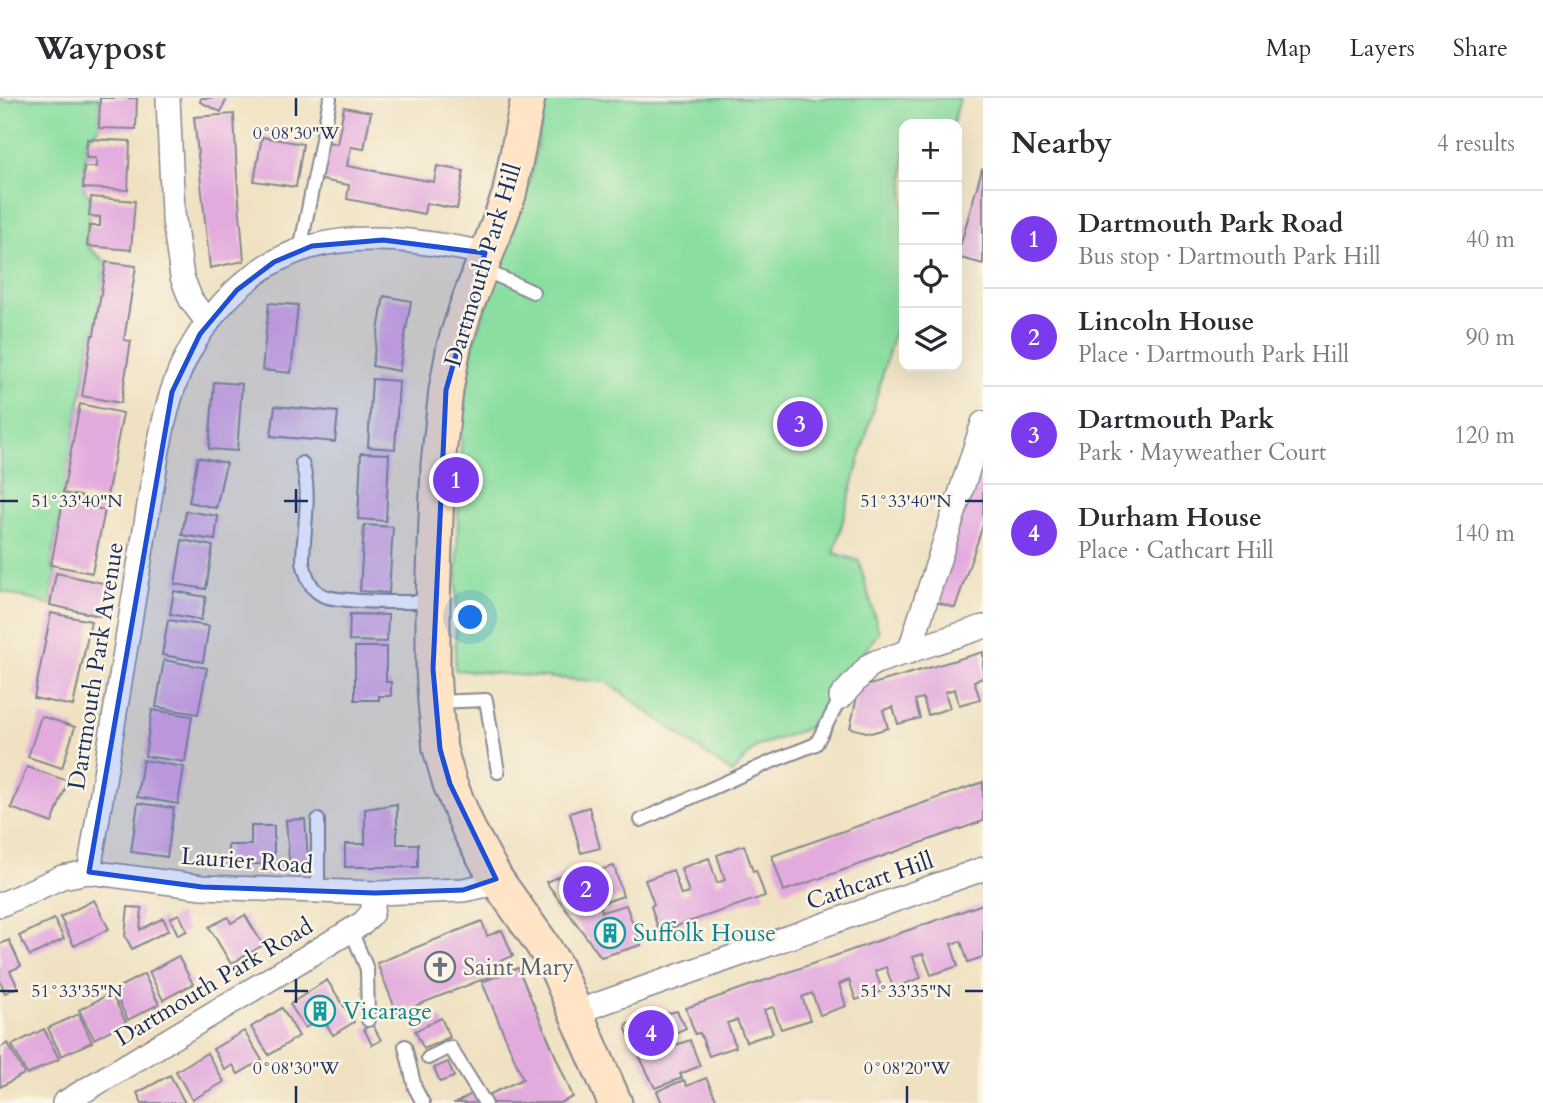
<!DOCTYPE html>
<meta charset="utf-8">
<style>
body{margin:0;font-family:Cardo,serif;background:#f7f7f7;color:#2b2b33}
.controls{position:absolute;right:21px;top:21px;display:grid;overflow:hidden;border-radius:14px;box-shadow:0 7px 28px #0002}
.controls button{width:63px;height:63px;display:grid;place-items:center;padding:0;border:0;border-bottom:2px solid #e1e1e2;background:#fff;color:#2b2b33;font:35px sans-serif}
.you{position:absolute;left:471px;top:520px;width:24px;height:24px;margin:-18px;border:5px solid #fff;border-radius:50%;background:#1a73e8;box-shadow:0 0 0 10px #1a73e833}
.badge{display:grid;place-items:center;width:46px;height:46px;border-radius:50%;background:#7c3aed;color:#fff;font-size:23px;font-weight:700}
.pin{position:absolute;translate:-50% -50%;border:4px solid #fff;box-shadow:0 2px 7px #0006}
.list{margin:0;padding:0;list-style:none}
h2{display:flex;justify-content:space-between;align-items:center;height:91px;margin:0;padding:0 28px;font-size:30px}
h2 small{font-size:23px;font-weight:400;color:#7c7c81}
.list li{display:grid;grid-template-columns:46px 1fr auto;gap:21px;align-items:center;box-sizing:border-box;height:98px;padding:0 28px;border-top:2px solid #e1e1e2}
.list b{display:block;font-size:26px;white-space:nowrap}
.list p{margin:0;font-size:23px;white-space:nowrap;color:#7c7c81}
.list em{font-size:23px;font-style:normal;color:#7c7c81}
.icon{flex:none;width:38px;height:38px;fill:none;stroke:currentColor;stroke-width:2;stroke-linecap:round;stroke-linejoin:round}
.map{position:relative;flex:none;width:983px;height:1005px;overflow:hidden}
header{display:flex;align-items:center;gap:42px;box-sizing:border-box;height:98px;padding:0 35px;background:#fff;border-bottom:2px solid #e1e1e2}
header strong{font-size:33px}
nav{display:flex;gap:38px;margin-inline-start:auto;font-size:24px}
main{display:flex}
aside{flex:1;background:#fff}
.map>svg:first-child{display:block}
.green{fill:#89dea0;stroke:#52867f;stroke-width:2}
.building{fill:#e3aade}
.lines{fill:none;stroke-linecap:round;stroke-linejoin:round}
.lane-casing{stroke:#858890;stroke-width:16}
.street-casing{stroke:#858890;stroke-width:26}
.secondary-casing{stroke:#858890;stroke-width:37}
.lane{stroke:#fff;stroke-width:12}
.street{stroke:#fff;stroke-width:23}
.secondary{stroke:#ffe4c6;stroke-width:33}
.marked{fill:#1d4ed8;fill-opacity:0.2;stroke:#1d4ed8;stroke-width:5;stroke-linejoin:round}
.ticks{fill:none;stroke:#1b2f5e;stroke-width:2.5}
.labels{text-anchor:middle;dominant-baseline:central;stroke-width:5;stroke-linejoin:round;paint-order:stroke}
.street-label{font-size:24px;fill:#1b2f5e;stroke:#fcf5e5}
.culture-label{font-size:24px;fill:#0d838f;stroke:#fcf5e5;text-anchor:start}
.worship-label{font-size:24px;fill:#5b616d;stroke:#fcf5e5;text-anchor:start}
.ticks-label{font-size:18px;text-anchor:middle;fill:#1b2f5e;stroke:#fcf5e5;stroke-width:5;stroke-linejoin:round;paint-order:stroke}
</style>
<header>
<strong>Waypost</strong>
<nav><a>Map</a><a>Layers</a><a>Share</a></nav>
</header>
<main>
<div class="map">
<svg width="983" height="1005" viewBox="0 0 983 1005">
<rect width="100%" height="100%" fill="#fcf5e5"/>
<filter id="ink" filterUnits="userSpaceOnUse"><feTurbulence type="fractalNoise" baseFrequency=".0143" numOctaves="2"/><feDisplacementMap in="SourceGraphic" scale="14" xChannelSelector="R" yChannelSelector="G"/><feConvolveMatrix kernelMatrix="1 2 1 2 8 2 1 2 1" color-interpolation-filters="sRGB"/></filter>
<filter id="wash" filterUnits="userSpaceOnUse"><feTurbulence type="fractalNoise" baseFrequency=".00686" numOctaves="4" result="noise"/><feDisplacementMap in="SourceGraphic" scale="28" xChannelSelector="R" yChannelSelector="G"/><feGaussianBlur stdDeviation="1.57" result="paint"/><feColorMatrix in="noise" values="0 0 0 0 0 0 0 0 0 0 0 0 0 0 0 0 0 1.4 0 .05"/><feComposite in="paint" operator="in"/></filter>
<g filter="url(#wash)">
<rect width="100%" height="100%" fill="#efe1c1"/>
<g class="green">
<path d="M0,0L12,3L13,0H100L99,30L87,41L83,90L91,99L87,148L106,164L94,237H92L51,467L56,475L50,507L0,493Z"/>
<path d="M547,0H960L953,26H904V198L834,455L859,463L879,534L809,630L756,649L732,675L607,584L455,572L458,418L462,322L468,267L475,239L492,188L527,95Z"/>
</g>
<g id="blocks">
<g class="building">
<path d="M100,0H137L136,31L99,30Z"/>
<path d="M201,0H227L221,14L200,4Z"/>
<path d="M344,9L371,14L364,51L351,49L347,68L434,84L437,68L464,73L457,111L426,105L424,116L347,101L349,87L316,81L323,43L337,46Z"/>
<path d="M234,16L237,79L244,163L210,170L194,19Z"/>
<path d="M262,39L303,46L296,89L254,83Z"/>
<path d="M87,41L130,43L128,92L83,90L84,69H96V60H86Z"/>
<path d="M982,71H983V166L957,159Z"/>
<path d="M91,99L135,103L131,152L87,148L89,128H100V119L89,118Z"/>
<path d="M106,164L136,168L124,242L131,243L121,305L82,298L92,237H94Z"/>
<path d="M384,198L411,203L399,273L372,268Z"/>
<path d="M269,205L298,207L291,275L262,272Z"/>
<path d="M372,281L399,283L395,351L368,349Z"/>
<path d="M214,284L242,286L237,353L209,351Z"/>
<path d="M80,306L123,315L106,403L63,395Z"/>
<path d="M275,308L338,314L335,344L271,338Z"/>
<path d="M983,345V427L955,510L931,502Z"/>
<path d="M361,355L389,356L386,423L358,421Z"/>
<path d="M198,359L226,365L216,410L189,404Z"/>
<path d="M63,403L105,412L92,475L51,467Z"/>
<path d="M186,413L218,418L215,442L182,437Z"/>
<path d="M364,427L393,429L389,495L360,493Z"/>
<path d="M182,442L213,448L206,491L175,486Z"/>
<path d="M56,475L107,486L100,518L50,507Z"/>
<path d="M174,493L206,499L201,522L170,516Z"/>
<path d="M51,515L91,523L73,608L34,600Z"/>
<path d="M350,516L388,517L387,544L349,543Z"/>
<path d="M168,522L209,528L203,564L162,557Z"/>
<path d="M355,549H386V584H391V598H379V602H355Z"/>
<path d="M983,554V580L974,583L980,601L959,607L955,591L945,594L950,610L928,617L923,600L915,602L920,620L898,626L893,609L883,612L888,630L871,635L850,630L859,590Z"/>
<path d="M164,562L207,570L198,616L156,609Z"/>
<path d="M152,612L192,618L185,664L145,658Z"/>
<path d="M41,618L75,629L62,670L28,659Z"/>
<path d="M143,662L184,669L178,706L137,699Z"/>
<path d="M27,669L68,683L52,725L11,710Z"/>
<path d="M983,684V723L784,793L772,758Z"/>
<path d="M138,705L174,710L167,759L131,754Z"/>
<path d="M397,706V746H418V769H345V746H365V711Z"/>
<path d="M589,709L600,750L581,755L570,715Z"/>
<path d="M305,721L309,773L290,774L286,722Z"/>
<path d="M251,728H274V766H228V747H251Z"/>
<path d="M744,747L753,773L756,772L765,798L659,834L651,808L654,806L645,782L673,772L681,797L689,795L681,770L709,760L717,785L725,782L717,757Z"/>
<path d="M586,767L590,775L614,768L623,798L600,806L602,814L626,807L641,847L601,859L546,784Z"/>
<path d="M94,802L109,831L74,848L60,819Z"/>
<path d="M983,806V859L968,864L961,843L951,846L958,868L931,877L923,856L913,859L921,880L893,890L886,869L875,873L883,893L856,902L849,882L839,886L846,908L820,917L812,895L802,899L810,922L781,931L773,909L764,912L773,935L746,944L737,922L727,925L736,949L709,958L700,935L695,936L686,910Z"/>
<path d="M128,809L142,810L140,832L163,820L169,832L132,851L125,838Z"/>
<path d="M179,816L187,833L178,837L170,820Z"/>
<path d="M245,817L263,847L231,866L209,829L228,819L231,825Z"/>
<path d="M54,821L64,841L30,858L19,838Z"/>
<path d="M482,823L487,838L502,832L513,858L500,863L504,873L397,915L377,865Z"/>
<path d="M9,842L21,868L10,873L18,889L5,895L0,883V846Z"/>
<path d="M178,858L193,886L163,902L149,874Z"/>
<path d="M518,870L573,999L560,1005H456L482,990L486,998L523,981L482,884Z"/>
<path d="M144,876L159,906L128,922L113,892Z"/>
<path d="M327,882L354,924L333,937L322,919L305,930L290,906Z"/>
<path d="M111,895L126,924L94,941L79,912Z"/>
<path d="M282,910L299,938L269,957L251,929Z"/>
<path d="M677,913L686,930L666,939L670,949L690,942L700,968L680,976L682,980L655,990L626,931L627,926Z"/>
<path d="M79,916L92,944L61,958L48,930Z"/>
<path d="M441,920L450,939L424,951L415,933Z"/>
<path d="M372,926L381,942L372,947L364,931Z"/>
<path d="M44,931L59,961L27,977L12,947Z"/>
<path d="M244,933L262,962L238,976L233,967L225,972L213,951Z"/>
<path d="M8,945L24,976L0,989V950Z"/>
<path d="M207,955L224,984L192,1002L176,973Z"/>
<path d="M448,964L454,979L440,984L434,970Z"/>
<path d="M170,977L185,1005H142L137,995Z"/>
<path d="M706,980L717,1003L712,1005H662L657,993L684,982L687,988Z"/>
</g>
</g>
</g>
<g filter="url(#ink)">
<use href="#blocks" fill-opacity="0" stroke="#858890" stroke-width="2"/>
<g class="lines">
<g class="lane-casing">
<g id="lane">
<path d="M300,152L330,1"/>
<path d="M482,171L533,194"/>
<path d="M302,365C312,395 303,433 303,464C306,477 310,491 322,497C330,501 340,501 349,502C377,505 405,504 433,504"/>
<path d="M436,604L486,602L498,674"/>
<path d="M641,722L773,663L816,646L841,599"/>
<path d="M318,794V722"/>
<path d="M351,832L367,871L368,922"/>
<path d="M405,948L415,990L423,1005"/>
<path d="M428,960L450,949L485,1005"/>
</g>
</g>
<g class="street-casing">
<g id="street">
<path d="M168,0L173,115L182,179L191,202L208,225"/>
<path d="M909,554L983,325"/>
<path d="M841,599L870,567L876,564L983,529"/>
<path d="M89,774L158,352C162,333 166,313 172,294C193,230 243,168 310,149C366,133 429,144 485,155"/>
<path d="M0,807L62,779L89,774L202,789L375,795L463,792L483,788L496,781"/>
<path d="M576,914L983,771"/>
<path d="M64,1005L363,825L372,815L375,795"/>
</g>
</g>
<g class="secondary-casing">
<path id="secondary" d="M528,0L509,97L466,210L454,248L446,292L438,366L433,504V571L435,604L440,651L450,686L469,732L496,781L540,843L555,867L615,1005"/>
</g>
<use href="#lane" class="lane"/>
<use href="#street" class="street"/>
<use href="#secondary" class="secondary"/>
</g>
</g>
<path class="marked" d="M383,142L485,155L446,292L433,571L440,651L450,686L496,781L463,792L375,795L202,789L89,774L172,294L200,236L237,192L274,164L312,148Z"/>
<path class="ticks" d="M296,0V18M296,391V415M0,403H18M284,403H308M965,403H983M296,881V905M0,893H18M284,893H308M965,893H983M296,988V1005M907,988V1005"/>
<defs>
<g id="building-ring" transform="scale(1.575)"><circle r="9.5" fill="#fcf5e5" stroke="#0f9aa8" stroke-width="1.5"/><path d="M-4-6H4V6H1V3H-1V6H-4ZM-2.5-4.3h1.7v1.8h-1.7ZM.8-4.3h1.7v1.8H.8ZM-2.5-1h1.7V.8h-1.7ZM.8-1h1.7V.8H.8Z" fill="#0f9aa8"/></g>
<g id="church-ring" transform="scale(1.575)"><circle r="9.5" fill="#fcf5e5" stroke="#6b7280" stroke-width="1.5"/><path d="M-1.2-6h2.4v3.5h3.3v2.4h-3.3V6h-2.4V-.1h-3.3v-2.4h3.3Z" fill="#6b7280"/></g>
</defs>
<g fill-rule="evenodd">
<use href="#building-ring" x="610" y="835"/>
<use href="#church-ring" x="440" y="869"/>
<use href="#building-ring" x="320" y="913"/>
</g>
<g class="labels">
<g class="street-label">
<text transform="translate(483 167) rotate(-73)">Dartmouth Park Hill</text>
<text transform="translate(96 568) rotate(-81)">Dartmouth Park Avenue</text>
<text transform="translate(247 763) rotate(4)">Laurier Road</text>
<text transform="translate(870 783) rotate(-19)">Cathcart Hill</text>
<text transform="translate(214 884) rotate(-31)">Dartmouth Park Road</text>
</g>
<g class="culture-label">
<text x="633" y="835">Suffolk House</text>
<text x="343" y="913">Vicarage</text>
</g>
<g class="worship-label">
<text x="463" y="869">Saint Mary</text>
</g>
</g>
<g class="ticks-label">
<text x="296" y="41">0°08'30"W</text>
<text x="77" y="409">51°33'40"N</text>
<text x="906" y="409">51°33'40"N</text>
<text x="77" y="899">51°33'35"N</text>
<text x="906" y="899">51°33'35"N</text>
<text x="296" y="976">0°08'30"W</text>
<text x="907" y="976">0°08'20"W</text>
</g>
</svg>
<div class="controls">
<button>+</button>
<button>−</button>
<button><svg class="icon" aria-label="locate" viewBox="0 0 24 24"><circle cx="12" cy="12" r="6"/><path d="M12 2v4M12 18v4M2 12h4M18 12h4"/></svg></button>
<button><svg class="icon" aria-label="layers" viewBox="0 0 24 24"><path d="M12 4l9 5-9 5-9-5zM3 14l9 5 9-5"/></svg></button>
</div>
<div class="you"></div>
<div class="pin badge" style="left:456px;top:382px">1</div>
<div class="pin badge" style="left:586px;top:791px">2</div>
<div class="pin badge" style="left:800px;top:326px">3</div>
<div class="pin badge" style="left:651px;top:935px">4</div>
</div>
<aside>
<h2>Nearby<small>4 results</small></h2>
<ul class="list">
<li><span class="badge">1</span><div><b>Dartmouth Park Road</b><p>Bus stop · Dartmouth Park Hill</p></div><em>40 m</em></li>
<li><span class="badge">2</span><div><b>Lincoln House</b><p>Place · Dartmouth Park Hill</p></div><em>90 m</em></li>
<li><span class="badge">3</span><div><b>Dartmouth Park</b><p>Park · Mayweather Court</p></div><em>120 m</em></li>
<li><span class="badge">4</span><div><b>Durham House</b><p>Place · Cathcart Hill</p></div><em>140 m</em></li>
</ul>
</aside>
</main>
